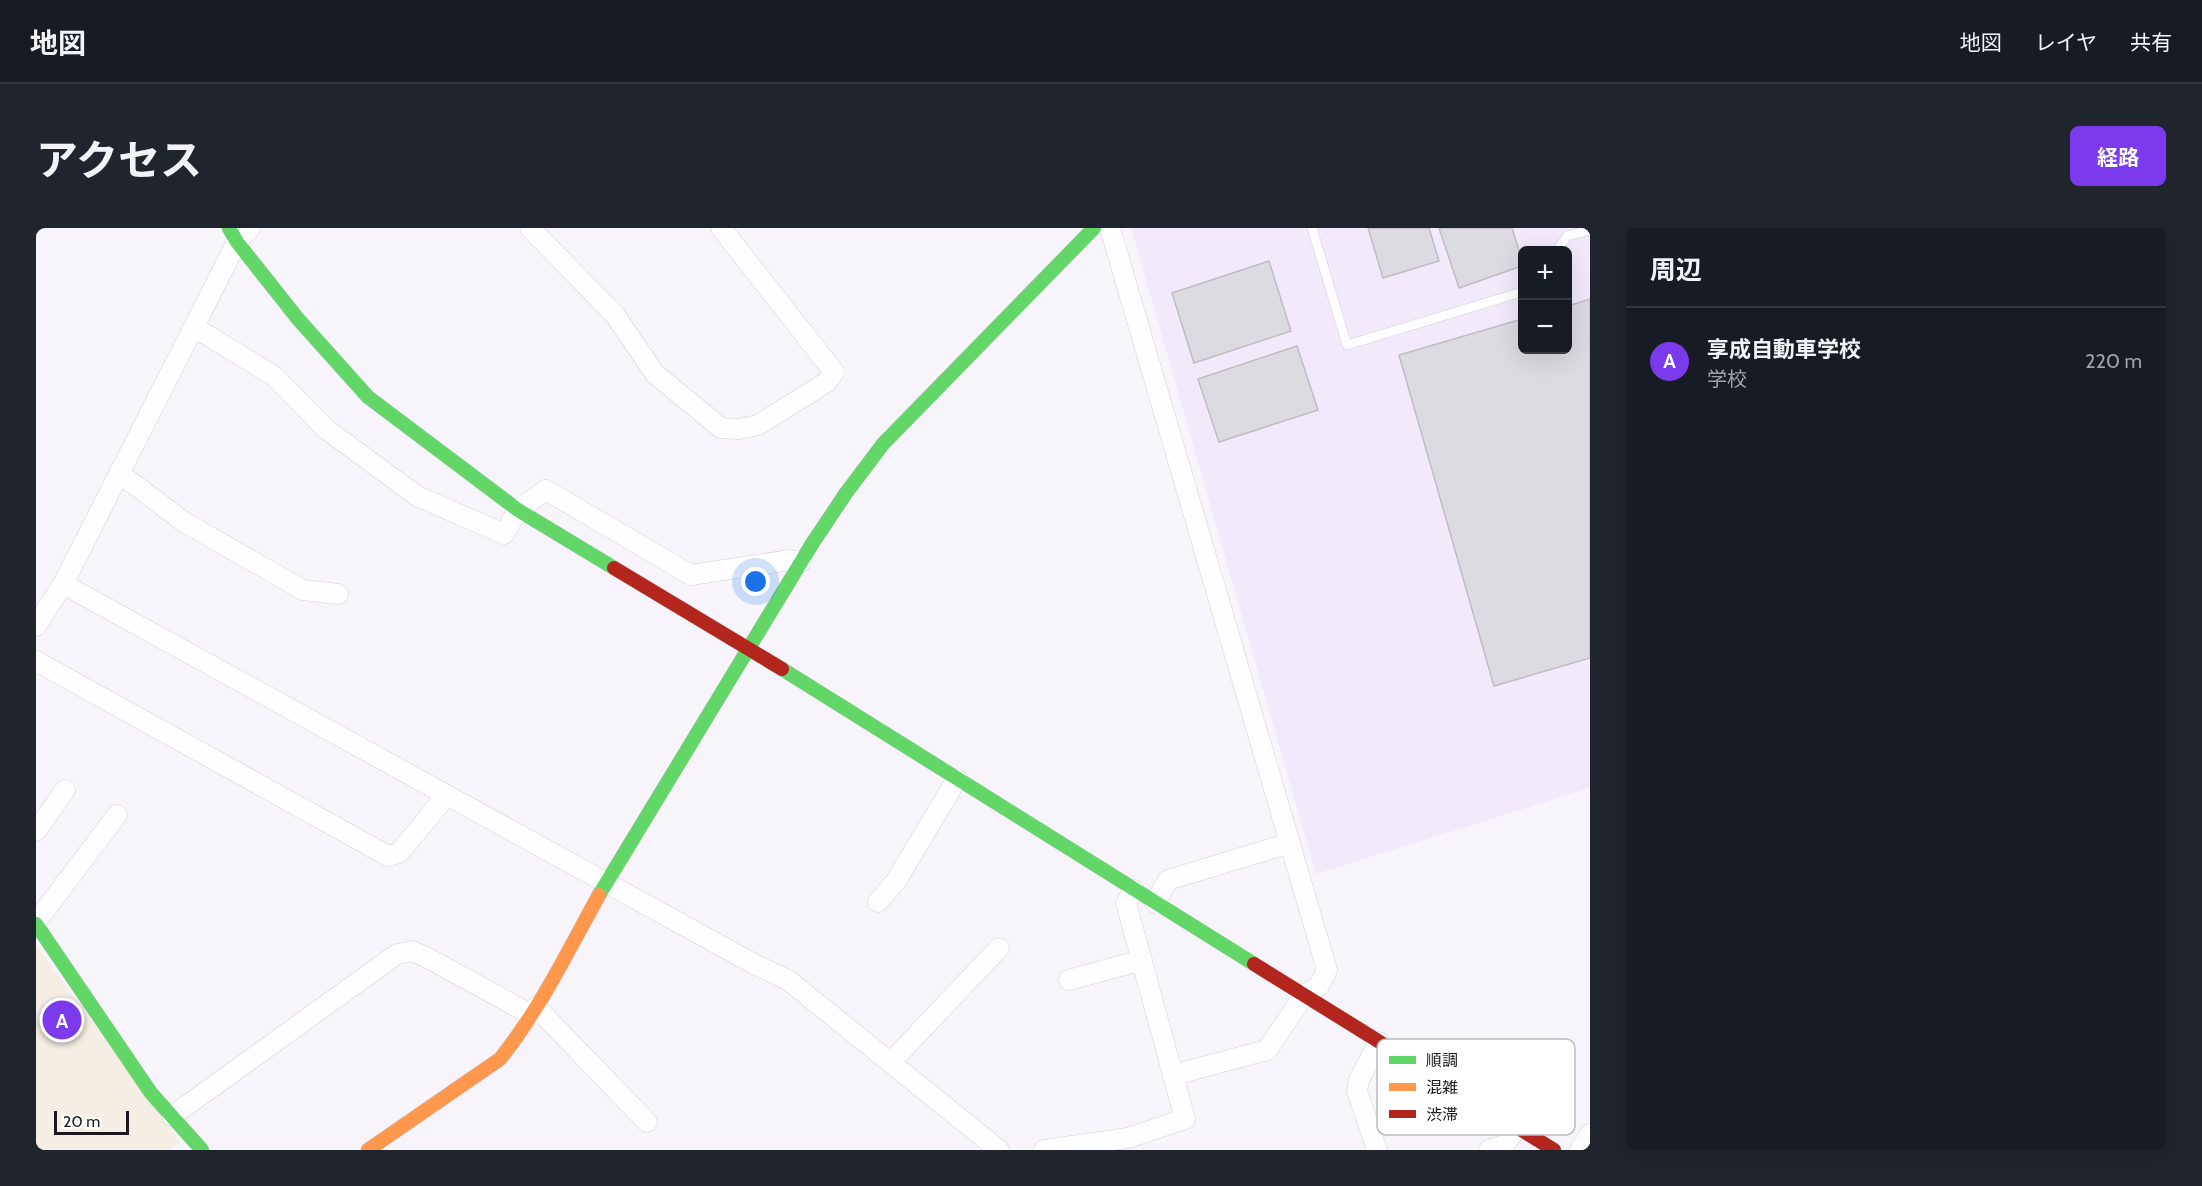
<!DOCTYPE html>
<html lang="ja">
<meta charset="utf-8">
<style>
body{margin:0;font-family:Cabin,"Noto Sans JP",sans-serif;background:#20242c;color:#f1f3f6}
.controls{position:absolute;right:18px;top:18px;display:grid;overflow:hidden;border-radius:9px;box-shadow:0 6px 24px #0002}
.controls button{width:54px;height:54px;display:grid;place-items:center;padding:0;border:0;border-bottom:2px solid #363941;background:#171b24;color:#f1f3f6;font:30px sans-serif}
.scale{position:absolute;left:18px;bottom:15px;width:75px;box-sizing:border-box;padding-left:6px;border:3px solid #1c191e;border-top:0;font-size:16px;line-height:21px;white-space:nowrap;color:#1c191e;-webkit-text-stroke:4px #fff;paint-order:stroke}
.you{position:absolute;left:720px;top:354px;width:21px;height:21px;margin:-15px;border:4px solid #fff;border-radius:50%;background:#1a73e8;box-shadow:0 0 0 9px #1a73e833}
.badge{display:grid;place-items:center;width:39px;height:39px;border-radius:50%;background:#7c3aed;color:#fff;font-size:20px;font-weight:700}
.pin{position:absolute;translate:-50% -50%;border:3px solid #fff;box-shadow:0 2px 6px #0006}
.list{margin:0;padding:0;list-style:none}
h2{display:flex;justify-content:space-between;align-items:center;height:78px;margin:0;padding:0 24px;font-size:26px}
h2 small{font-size:20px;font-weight:400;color:#9ea1a6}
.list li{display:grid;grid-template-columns:39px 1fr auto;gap:18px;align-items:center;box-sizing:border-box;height:108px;padding:0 24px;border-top:2px solid #363941}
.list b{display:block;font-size:22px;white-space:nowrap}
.list p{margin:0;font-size:20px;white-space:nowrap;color:#9ea1a6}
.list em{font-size:20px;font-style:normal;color:#9ea1a6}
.map{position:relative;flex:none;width:1554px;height:922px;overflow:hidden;border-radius:9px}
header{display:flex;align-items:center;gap:36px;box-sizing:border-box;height:84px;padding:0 30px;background:#171b24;border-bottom:2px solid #363941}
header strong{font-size:28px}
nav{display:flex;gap:33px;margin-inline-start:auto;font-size:21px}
.intro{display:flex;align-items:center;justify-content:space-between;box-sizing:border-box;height:144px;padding:0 36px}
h1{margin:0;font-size:42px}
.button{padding:15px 27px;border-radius:9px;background:#7c3aed;color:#fff;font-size:21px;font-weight:700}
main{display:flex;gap:36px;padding:0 36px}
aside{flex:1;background:#171b24;border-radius:9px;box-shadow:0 6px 24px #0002}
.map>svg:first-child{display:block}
.built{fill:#f2eafa;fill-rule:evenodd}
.education{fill:#f5eee5}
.building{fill:#dddbe2;stroke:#bfbdc3;stroke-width:1.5}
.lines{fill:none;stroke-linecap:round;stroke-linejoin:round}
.lane-casing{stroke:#d2cfd5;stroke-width:10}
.street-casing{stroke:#d2cfd5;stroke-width:21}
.fast-casing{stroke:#d2cfd5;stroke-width:15}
.slow-casing{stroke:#d2cfd5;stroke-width:15}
.jam-casing{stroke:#d2cfd5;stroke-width:15}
.lane{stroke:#fefdff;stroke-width:9}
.street{stroke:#fefdff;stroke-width:20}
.fast{stroke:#63d668;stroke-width:14}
.slow{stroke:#ff974d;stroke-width:14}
.jam{stroke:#b3261e;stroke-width:14}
.key{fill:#fff;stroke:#bbbabc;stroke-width:1.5}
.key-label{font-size:16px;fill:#1c191e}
</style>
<header>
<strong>地図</strong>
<nav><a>地図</a><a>レイヤ</a><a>共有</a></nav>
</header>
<div class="intro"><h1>アクセス</h1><a class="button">経路</a></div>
<main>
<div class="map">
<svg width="1554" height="922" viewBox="0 0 1554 922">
<rect width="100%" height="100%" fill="#f8f4fc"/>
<path class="built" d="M1095,0H1554V560L1280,646ZM1486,22H1532V122H1486Z"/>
<path class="education" d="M0,717L145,914L133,922H0Z"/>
<g class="building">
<path d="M1332,0H1393L1403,33L1347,50Z"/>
<path d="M1403,0H1476L1486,32V38L1423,60Z"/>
<path d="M1233,33L1255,103L1158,135L1136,65Z"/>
<path d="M1554,71V430L1458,458L1363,127L1486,91V122H1532V78Z"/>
<path d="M1261,118L1282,182L1183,214L1162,151Z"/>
</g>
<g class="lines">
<g class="lane-casing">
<g id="lane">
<path d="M1276,0L1311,117L1486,64"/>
<path d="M1521,22L1531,8L1554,2"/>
</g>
</g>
<g class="street-casing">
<g id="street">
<path d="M494,0L579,87L619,146L685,200L703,201L722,197L791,154L798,144L685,0"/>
<path d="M158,99L238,148L290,201L381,268L468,306L482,282L510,262L655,347L754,332L765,334"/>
<path d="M83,245L148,294L267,362L302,366"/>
<path d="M27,356L718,736L752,752L963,922"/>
<path d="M0,398L27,356L201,14L214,0"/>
<path d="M0,433L352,628L363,625L411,567"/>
<path d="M0,603L29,562"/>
<path d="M1098,662L1090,675L1137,847"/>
<path d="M842,674L860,653L921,551"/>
<path d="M1119,675L1132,652L1244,618L1255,617"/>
<path d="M0,694L81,587"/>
<path d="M1033,752L1106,732"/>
<path d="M500,779L611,894"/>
<path d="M855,834L963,720"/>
<path d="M136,888L361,726L376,723L390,729L496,787"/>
<path d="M1008,922L1092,910L1149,891L1137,847L1231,822L1268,767L1283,758L1291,742L1074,0"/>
<path d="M1341,922L1321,863L1323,852L1343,814"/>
<path d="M1453,922L1468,917L1481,900"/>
<path d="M1544,922L1554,906"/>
</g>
</g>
<g class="fast-casing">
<g id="fast">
<path d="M193,0L201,14L262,91L332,169L482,282L578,340"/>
<path d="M746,441L1218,736"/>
<path d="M563,667L776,316L810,265L847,216L1058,0"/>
<path d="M0,696L115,865L166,922"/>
</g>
</g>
<g class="slow-casing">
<path id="slow" d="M332,922L464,831C504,781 532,723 563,667"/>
</g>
<g class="jam-casing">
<g id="jam">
<path d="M578,340L746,441"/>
<path d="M1218,736L1518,922"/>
</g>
</g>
<use href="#lane" class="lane"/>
<use href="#street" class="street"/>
<use href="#fast" class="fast"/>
<use href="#slow" class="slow"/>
<use href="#jam" class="jam"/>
</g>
<rect x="1341" y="811" width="198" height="96" rx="9" class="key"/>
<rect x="1353" y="828" width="27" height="8" fill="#63d668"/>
<rect x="1353" y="855" width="27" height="8" fill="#ff974d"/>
<rect x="1353" y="882" width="27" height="8" fill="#b3261e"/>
<g class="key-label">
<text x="1390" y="838">順調</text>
<text x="1390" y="865">混雑</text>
<text x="1390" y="892">渋滞</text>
</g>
</svg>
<div class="controls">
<button>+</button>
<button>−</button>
</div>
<div class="scale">20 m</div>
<div class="you"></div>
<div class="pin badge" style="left:26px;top:792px">A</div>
</div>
<aside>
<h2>周辺<small></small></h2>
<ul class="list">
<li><span class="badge">A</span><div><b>享成自動車学校</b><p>学校</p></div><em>220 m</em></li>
</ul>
</aside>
</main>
